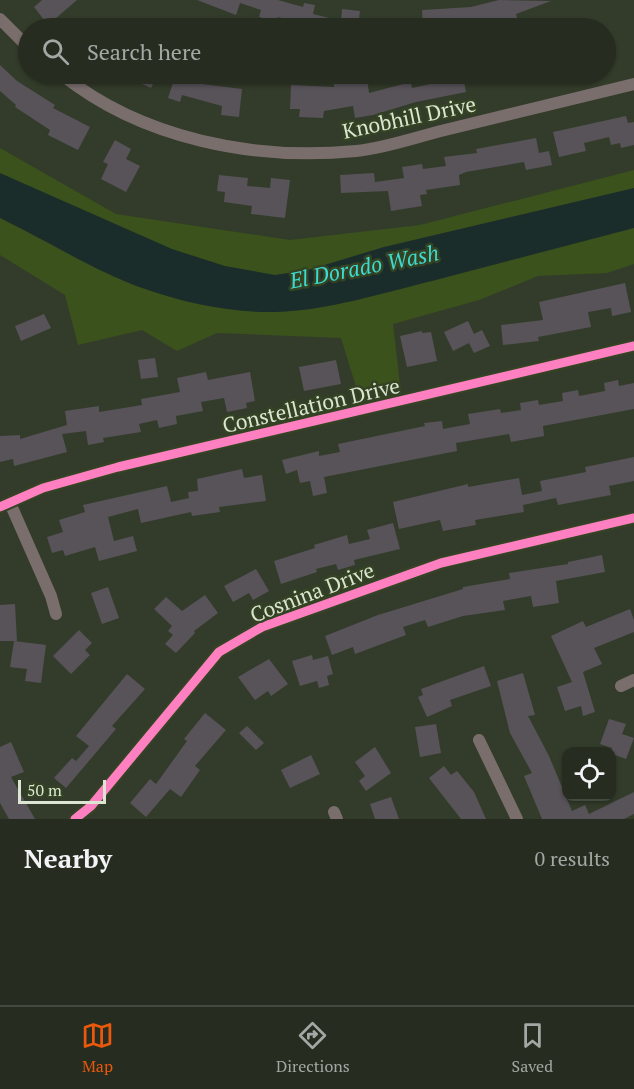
<!DOCTYPE html>
<style>
body{margin:0;font-family:"PT Serif",serif;background:#2e3529;color:#f1f3f6}
.controls{position:absolute;right:18px;bottom:18px;display:grid;overflow:hidden;border-radius:12px;box-shadow:0 2px 4px #0004}
.controls button{width:54px;height:54px;display:grid;place-items:center;padding:0;border:0;border-bottom:2px solid #42493e;background:#262d20;color:#f1f3f6;font:30px sans-serif}
.scale{position:absolute;left:18px;bottom:15px;width:88px;box-sizing:border-box;padding-left:6px;border:3px solid #dbe5d2;border-top:0;font-size:16px;line-height:21px;white-space:nowrap;color:#dbe5d2;-webkit-text-stroke:4px #344323;paint-order:stroke}
.list{margin:0;padding:0;list-style:none}
h2{display:flex;justify-content:space-between;align-items:center;height:78px;margin:0;padding:0 24px;font-size:26px}
h2 small{font-size:20px;font-weight:400;color:#a4a8a5}
.icon{flex:none;width:33px;height:33px;fill:none;stroke:currentColor;stroke-width:2;stroke-linecap:round;stroke-linejoin:round}
.map{position:relative;flex:none;width:634px;height:819px;overflow:hidden}
.search{position:absolute;background:#262d20;box-shadow:0 2px 4px #0004;left:18px;right:18px;top:18px;height:66px;display:flex;align-items:center;gap:15px;box-sizing:border-box;padding:0 21px;border-radius:33px;color:#a4a8a5;font-size:22px}
.sheet{height:186px;background:#262d20}
nav{display:flex;justify-content:space-around;align-items:center;box-sizing:border-box;height:84px;border-top:2px solid #42493e;background:#262d20;font-size:16px;color:#a4a8a5}
nav a{display:grid;justify-items:center;gap:3px}
nav .on{color:#ea580c}
.map>svg:first-child{display:block}
.green{fill:#3b521c}
.water{fill:#1b2d2b}
.building{fill:#575359}
.lines{fill:none;stroke-linecap:round;stroke-linejoin:round}
.minor{stroke:#7a6e6d;stroke-width:12}
.cycleway-casing{stroke:#344323;stroke-width:13}
.cycleway{stroke:#ff80c0;stroke-width:9}
.labels{text-anchor:middle;dominant-baseline:central;stroke-width:5;stroke-linejoin:round;paint-order:stroke}
.street-label{font-size:21px;fill:#dbe5d2;stroke:#344323}
.water-label{font-size:22px;font-style:italic;fill:#3ddad1;stroke:#344323}
</style>
<div class="map">
<svg width="634" height="819" viewBox="0 0 634 819">
<rect width="100%" height="100%" fill="#333c2a"/>
<path class="green" d="M0,148L116,214L290,240L420,225L634,170V264L607,273L538,276L479,300L393,324L400,385L358,393L341,338L217,333L177,351L142,330L78,345L65,295L0,255Z"/>
<path class="water" d="M0,173L172,249L225,266L275,275L308,270L384,247L634,188V228C567,246 499,263 432,281C383,293 325,311 276,312C232,313 184,303 142,288C92,270 48,241 0,218Z"/>
<g class="building">
<path d="M42,0H77L48,25L34,7Z"/>
<path d="M197,0H278L303,7L304,3L315,5L313,14L341,21L342,9L360,11L359,19L383,22V28H297L299,23L278,17L277,22L259,17L261,10L240,3L236,15Z"/>
<path d="M499,0L551,1L516,14L518,21L485,28L480,25L423,28L422,10L471,7Z"/>
<path d="M0,65L17,81L55,105L53,108L90,127L78,150L48,135L50,130L15,107L16,105L0,91Z"/>
<path d="M119,74H158L151,88Z"/>
<path d="M176,74L197,76L194,83L242,89L239,117L221,115L222,106L182,95L180,102L168,98Z"/>
<path d="M463,77L466,92L416,102L373,115L355,118L353,106L324,111L323,118L299,117L300,109H290L291,85L334,87V83L367,78L369,93L411,82L412,88Z"/>
<path d="M626,116L628,123L634,122V145L621,148L620,143L611,145L609,137L584,143L586,151L559,157L553,132Z"/>
<path d="M536,138L539,153L549,151L552,165L526,170L524,162L466,172L459,175L460,185L426,190L427,194L420,195L422,206L391,211L388,191L341,193L340,175L374,173L375,182L404,178L402,167L422,164L423,169L446,166L444,157L477,153L476,149Z"/>
<path d="M115,140L131,149L126,159L140,166L126,192L101,179L108,164L103,162Z"/>
<path d="M219,175L248,178L247,186L270,188L271,178L290,180L285,218L251,214L252,206L224,202L225,192L217,191Z"/>
<path d="M625,283L631,312L612,316L611,308L588,312L591,327L538,337L539,341L503,345L501,325L543,320L539,302Z"/>
<path d="M44,314L51,328L21,341L15,326Z"/>
<path d="M468,321L474,334L482,330L490,346L474,353L469,343L453,351L444,332Z"/>
<path d="M422,331V333L431,332L437,361L407,367L400,336Z"/>
<path d="M155,358L158,377L141,379L138,360Z"/>
<path d="M336,360L341,384L304,391L299,367Z"/>
<path d="M206,372L208,380L250,372L255,401L246,403L247,408L227,412L224,398L201,402L203,411L176,416L177,424L159,428L157,420L139,424L141,432L103,438L104,442L88,445L86,431L62,434L67,452L14,466L13,459L0,462V436L20,435V439L67,425L65,411L99,406V412L142,405L141,399L180,392L177,378Z"/>
<path d="M618,380L619,386L634,383V409L543,426L544,436L511,442L509,434L456,443L457,451L324,477L327,493L313,496L310,481L300,483L297,470L286,474L282,460L319,451V456L340,452L338,444L425,426L424,423L442,421L443,429L470,424L468,414L500,409L501,413L521,410L520,403L538,400L539,405L563,401L562,393L578,390L579,396L605,391L604,383Z"/>
<path d="M634,457V481L609,486L611,495L558,505L556,498L523,505L524,512L475,520L476,525L443,531L440,520L399,529L393,502L468,484V487L519,478L522,495L542,491L540,481L586,472L585,467Z"/>
<path d="M242,469L244,478L262,475L266,501L219,507L220,512L192,516L191,512L141,523L138,509L108,517L114,541L133,536L137,551L99,561L95,547L65,556L63,550L52,553L47,537L63,532L59,520L85,512L83,505L167,486L171,502L189,498L188,492L198,491L197,479Z"/>
<path d="M393,523L400,549L354,560L355,565L338,570L336,564L316,569L317,572L281,584L274,561L315,548L314,545L347,535L349,544L370,539L367,530Z"/>
<path d="M602,555L605,572L556,581L559,603L533,607L531,596L503,601L505,610L463,616L428,627L425,620L403,627L406,635L355,654L353,647L332,655L325,636L378,615L463,589V587L510,579L509,573L568,564V562Z"/>
<path d="M256,569L269,591L253,600L249,593L233,602L224,586Z"/>
<path d="M108,587L119,618L102,624L91,593Z"/>
<path d="M205,595L218,613L194,631L195,633L176,653L165,644L173,635L168,631L172,626L154,609L166,597L182,611Z"/>
<path d="M15,604L17,641H0V605Z"/>
<path d="M630,609L634,620V632L594,648L602,664L583,672L595,712L583,716L581,706L565,711L557,687L572,682L551,636L583,621L586,627Z"/>
<path d="M79,630L92,643L85,650L90,655L71,674L53,656Z"/>
<path d="M14,641L46,645L41,683L25,681L27,669L10,667Z"/>
<path d="M312,655L313,660L328,656L333,674L327,676L329,685L319,688L317,681L300,686L292,661Z"/>
<path d="M269,659L288,684L271,696L268,691L255,700L238,677Z"/>
<path d="M484,666L491,686L450,700L452,706L427,717L418,697L423,695L421,689Z"/>
<path d="M523,673L535,715L528,716L549,756L572,811L585,805L589,814L634,792V814L624,819H542L524,776L532,773L510,733L497,681Z"/>
<path d="M127,674L145,689L112,726L116,729L66,788L54,778L72,758L76,761L89,746L76,736Z"/>
<path d="M205,713L226,730L195,766L200,770L181,797L170,789L146,817L130,803L150,779L156,784L187,741L184,739Z"/>
<path d="M609,719L626,724L622,734L634,738L626,759L612,754V748L600,744Z"/>
<path d="M436,724L441,753L420,757L415,727Z"/>
<path d="M247,726L264,743L256,750L239,733Z"/>
<path d="M11,742L24,772L11,777L35,819H9L0,803V747Z"/>
<path d="M375,747L391,773L366,791L359,781L365,776L355,762Z"/>
<path d="M311,755L320,774L290,788L281,770Z"/>
<path d="M444,766L451,775L457,771L474,792L486,819H461L429,778Z"/>
<path d="M391,797L399,819H375L370,804Z"/>
</g>
<g class="lines">
<g class="minor">
<path d="M0,19L28,47"/>
<path d="M61,74C142,139 254,161 356,151C386,148 416,137 445,130C508,115 571,99 634,84"/>
<path d="M10,503L51,596L56,614"/>
<path d="M0,507L43,488L118,467L634,346"/>
<path d="M621,686L634,680"/>
<path d="M479,740L517,819"/>
<path d="M334,812L337,819"/>
<path d="M75,819L91,806L219,652L262,627L441,563L634,518"/>
</g>
<g class="cycleway-casing">
<g id="cycleway">
<path d="M0,507L43,488L118,467L634,346"/>
<path d="M75,819L91,806L219,652L262,627L441,563L634,518"/>
</g>
</g>
<use href="#cycleway" class="cycleway"/>
</g>
<g class="labels">
<g class="street-label">
<text transform="translate(409 117) rotate(-12)">Knobhill Drive</text>
<text transform="translate(311 405) rotate(-13)">Constellation Drive</text>
<text transform="translate(312 592) rotate(-21)">Cosnina Drive</text>
</g>
<g class="water-label">
<text transform="translate(364 266) rotate(-11)">El Dorado Wash</text>
</g>
</g>
</svg>
<div class="controls">
<button><svg class="icon" aria-label="locate" viewBox="0 0 24 24"><circle cx="12" cy="12" r="6"/><path d="M12 2v4M12 18v4M2 12h4M18 12h4"/></svg></button>
</div>
<div class="scale">50 m</div>
<div class="search"><svg class="icon" aria-label="search" viewBox="0 0 24 24"><circle cx="10" cy="10" r="6"/><path d="M15 15l6 6"/></svg>Search here</div>
</div>
<section class="sheet">
<h2>Nearby<small>0 results</small></h2>
<ul class="list">
</ul>
</section>
<nav>
<a class="on"><svg class="icon" aria-label="map" viewBox="0 0 24 24"><path d="M3 6l6-2 6 2 6-2v14l-6 2-6-2-6 2zM9 4v14M15 6v14"/></svg>Map</a>
<a><svg class="icon" aria-label="directions" viewBox="0 0 24 24"><path d="M12 3l9 9-9 9-9-9zM9 14v-3h6M13 9l2 2-2 2"/></svg>Directions</a>
<a><svg class="icon" aria-label="saved" viewBox="0 0 24 24"><path d="M7 4h10v16l-5-4-5 4z"/></svg>Saved</a>
</nav>
